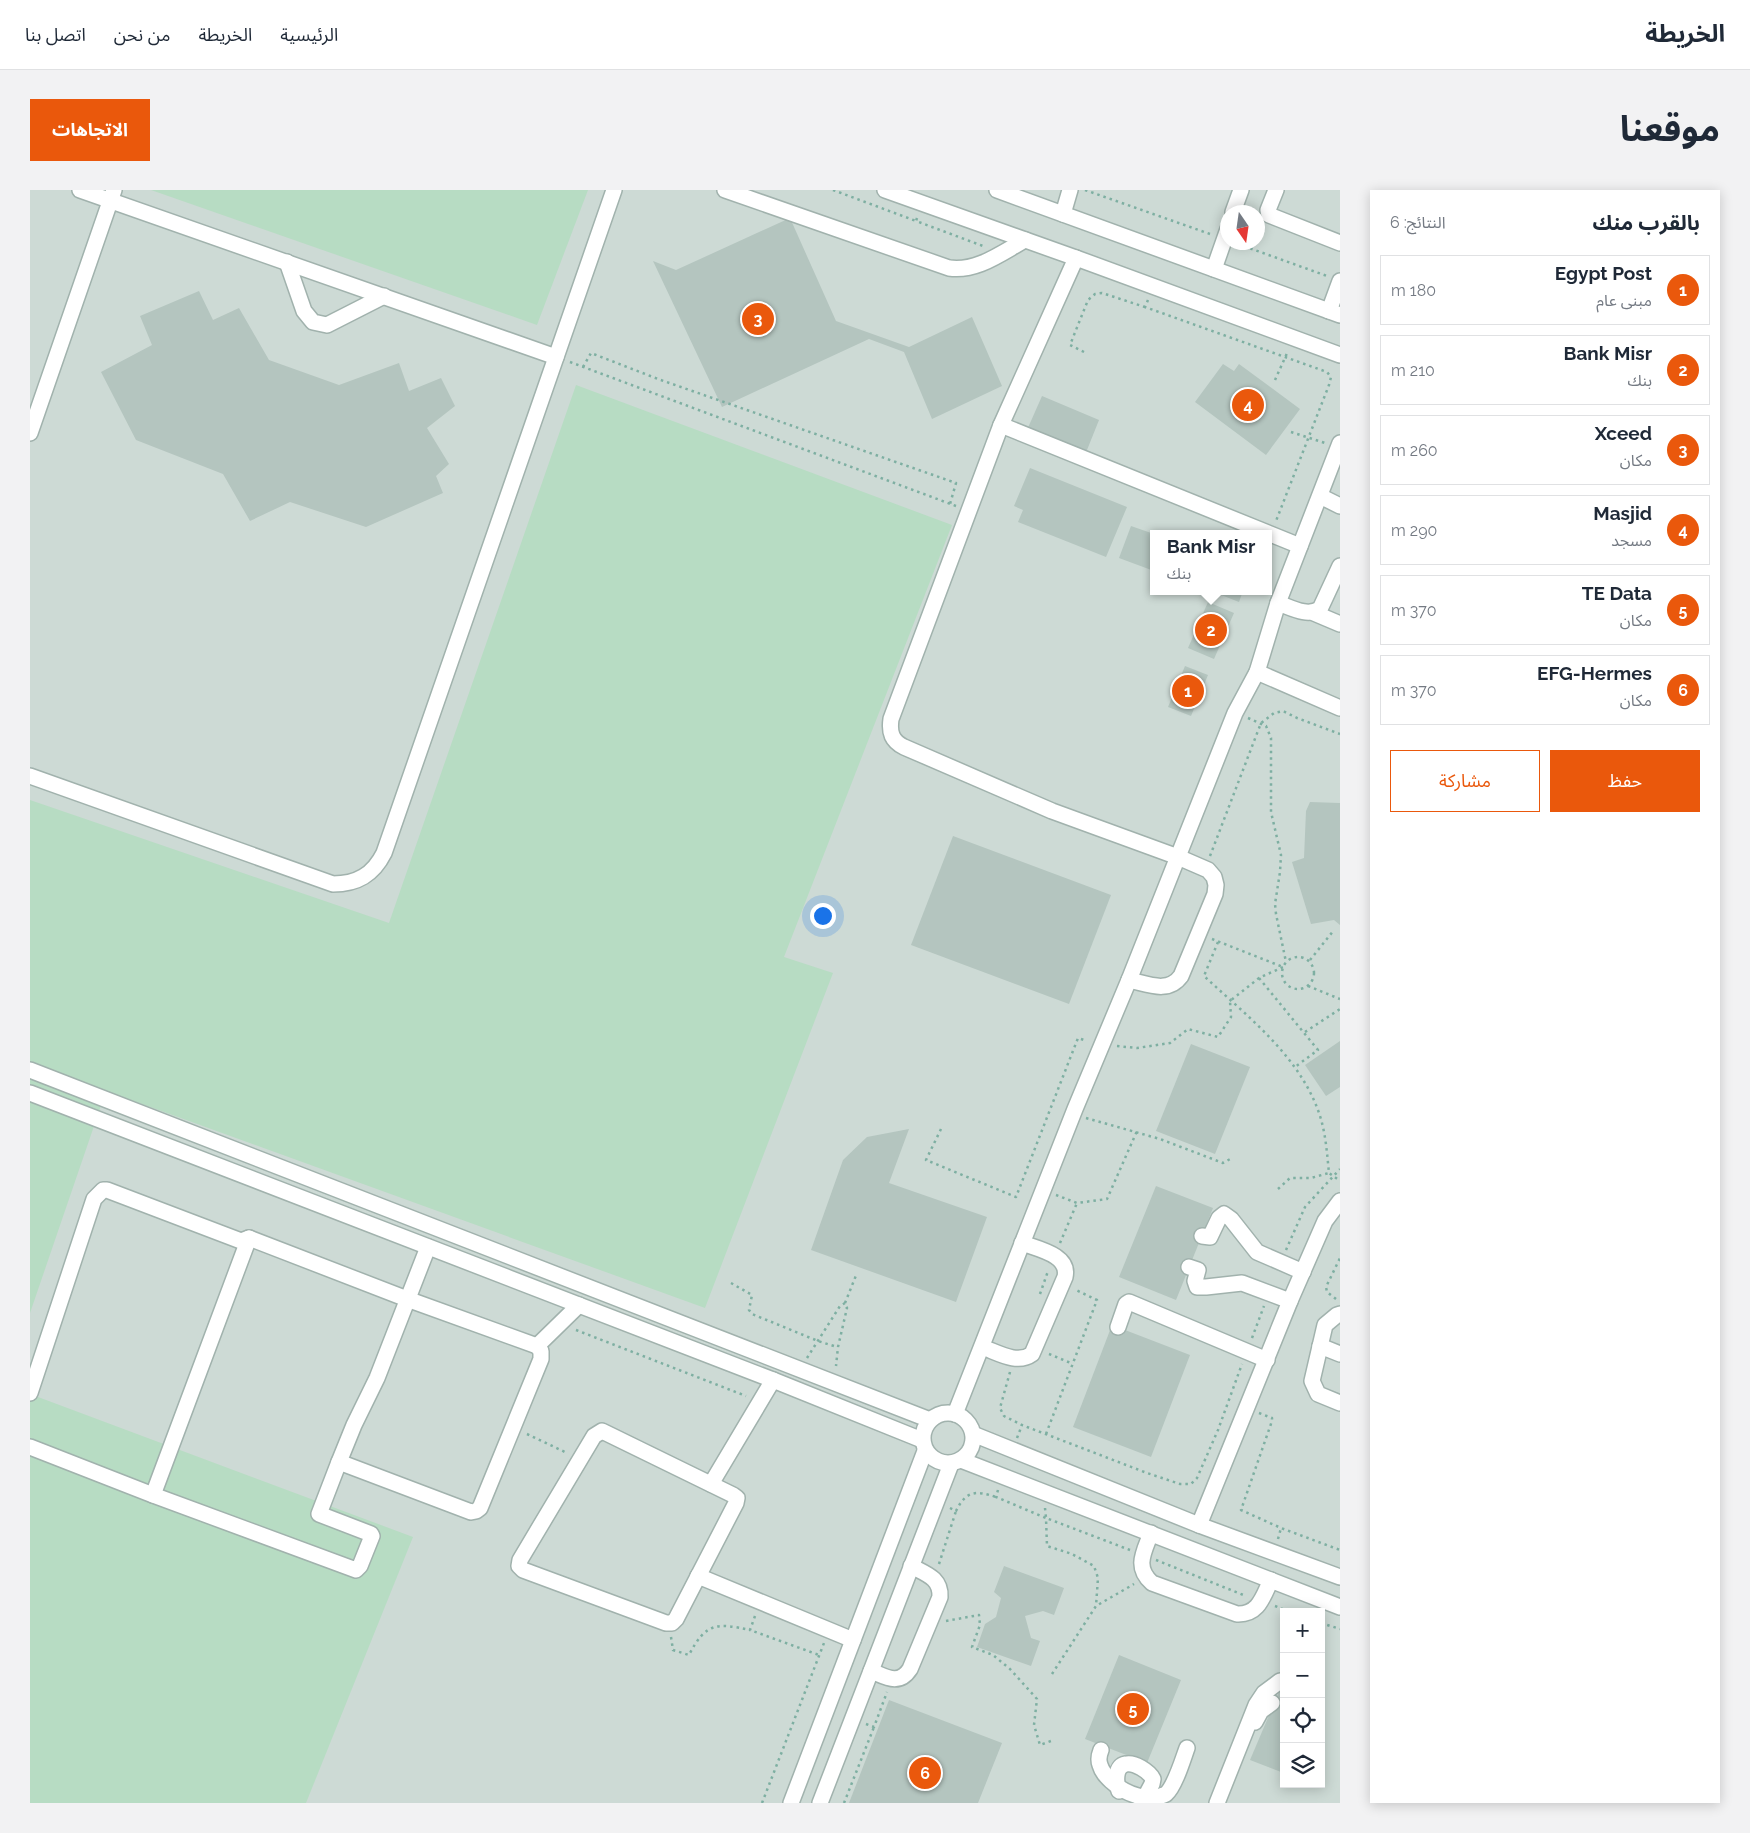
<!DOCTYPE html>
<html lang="ar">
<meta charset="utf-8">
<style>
body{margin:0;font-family:Raleway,"Noto Sans Arabic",sans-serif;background:#f2f2f3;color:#1f2937;direction:rtl}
.controls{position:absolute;right:15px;bottom:15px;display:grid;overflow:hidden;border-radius:0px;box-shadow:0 2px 12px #0003}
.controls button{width:45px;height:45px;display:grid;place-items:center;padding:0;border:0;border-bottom:1px solid #e0e1e3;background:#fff;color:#1f2937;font:25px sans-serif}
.compass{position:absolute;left:1190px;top:15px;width:45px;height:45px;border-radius:50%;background:#fff;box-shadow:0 2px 12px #0003;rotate:167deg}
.you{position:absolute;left:792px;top:725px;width:18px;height:18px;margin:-12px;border:4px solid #fff;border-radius:50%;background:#1a73e8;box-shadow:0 0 0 8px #1a73e833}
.badge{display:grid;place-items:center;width:32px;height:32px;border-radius:50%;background:#ea580c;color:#fff;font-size:16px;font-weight:700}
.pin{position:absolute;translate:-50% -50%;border:2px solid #fff;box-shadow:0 1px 5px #0006}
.popup{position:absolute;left:1120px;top:340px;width:122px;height:65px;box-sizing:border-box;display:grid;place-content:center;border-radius:0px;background:#fff;filter:drop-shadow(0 1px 4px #0005);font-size:16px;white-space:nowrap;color:#747a83}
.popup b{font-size:19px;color:#1f2937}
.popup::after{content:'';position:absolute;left:50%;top:100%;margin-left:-10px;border:10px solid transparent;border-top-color:#fff}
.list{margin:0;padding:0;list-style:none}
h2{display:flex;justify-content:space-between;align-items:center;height:65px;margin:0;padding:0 20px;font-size:21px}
h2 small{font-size:16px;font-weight:400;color:#747a83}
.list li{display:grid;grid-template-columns:32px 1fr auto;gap:15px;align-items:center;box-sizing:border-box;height:70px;margin:0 10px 10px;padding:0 10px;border:1px solid #e0e1e3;border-radius:0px}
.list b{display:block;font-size:19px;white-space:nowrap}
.list p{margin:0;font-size:16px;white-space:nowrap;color:#747a83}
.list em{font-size:16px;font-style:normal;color:#747a83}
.actions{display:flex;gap:10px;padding:15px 20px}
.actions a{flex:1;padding:11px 0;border:1px solid #ea580c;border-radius:0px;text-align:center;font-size:18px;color:#ea580c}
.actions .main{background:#ea580c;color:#fff}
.icon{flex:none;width:28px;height:28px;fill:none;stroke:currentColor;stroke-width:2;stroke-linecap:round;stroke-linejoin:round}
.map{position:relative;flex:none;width:1310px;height:1613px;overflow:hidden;direction:ltr;border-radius:0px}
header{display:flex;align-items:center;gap:30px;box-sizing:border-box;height:70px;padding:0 25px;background:#fff;border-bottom:1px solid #e0e1e3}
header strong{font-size:24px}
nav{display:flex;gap:28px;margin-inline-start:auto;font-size:18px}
.intro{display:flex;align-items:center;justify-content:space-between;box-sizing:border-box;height:120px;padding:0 30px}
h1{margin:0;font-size:35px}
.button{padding:12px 22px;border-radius:0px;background:#ea580c;color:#fff;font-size:18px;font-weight:700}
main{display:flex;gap:30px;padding:0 30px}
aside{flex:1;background:#fff;border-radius:0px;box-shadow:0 2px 12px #0003}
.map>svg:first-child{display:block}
.built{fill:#cddad5;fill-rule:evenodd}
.green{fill:#b7dcc3}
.building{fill:#b4c5bf}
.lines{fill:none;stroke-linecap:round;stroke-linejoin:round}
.minor-casing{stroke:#a1b2ad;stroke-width:18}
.path{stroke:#7eafa2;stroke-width:2.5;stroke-dasharray:2.5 4;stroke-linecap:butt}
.minor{stroke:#fff;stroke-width:15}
</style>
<header>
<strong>الخريطة</strong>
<nav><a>الرئيسية</a><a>الخريطة</a><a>من نحن</a><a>اتصل بنا</a></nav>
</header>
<div class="intro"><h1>موقعنا</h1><a class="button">الاتجاهات</a></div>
<main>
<aside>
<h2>بالقرب منك<small>النتائج: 6</small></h2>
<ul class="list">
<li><span class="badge">1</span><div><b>Egypt Post</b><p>مبنى عام</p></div><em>180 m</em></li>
<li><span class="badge">2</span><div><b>Bank Misr</b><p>بنك</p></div><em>210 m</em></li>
<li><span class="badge">3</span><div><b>Xceed</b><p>مكان</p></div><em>260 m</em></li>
<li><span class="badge">4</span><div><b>Masjid</b><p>مسجد</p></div><em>290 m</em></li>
<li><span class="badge">5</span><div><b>TE Data</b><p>مكان</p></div><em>370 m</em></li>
<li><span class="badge">6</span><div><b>EFG-Hermes</b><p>مكان</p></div><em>370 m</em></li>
</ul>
<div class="actions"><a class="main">حفظ</a><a>مشاركة</a></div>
</aside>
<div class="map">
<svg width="1310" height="1613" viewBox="0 0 1310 1613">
<rect width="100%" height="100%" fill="#deeae6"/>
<path class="built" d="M0,0H1310V1613H0ZM1198,22H1228V52H1198ZM1124,344H1238V401H1124ZM1254,1422H1291V1594H1254Z"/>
<g class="green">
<path d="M121,0H558L507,135Z"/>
<path d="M546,195L922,335L754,767L803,783L675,1118L76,901L0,1123V610L359,733Z"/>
<path d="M0,1204L383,1347L276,1613H0Z"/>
</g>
<g class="building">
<path d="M760,28L806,131L879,157L942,127L972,196L902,229L874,162L839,149L692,217L623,71L646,80Z"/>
<path d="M169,101L183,130L209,118L239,170L309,195L369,173L379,201L411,188L425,216L397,238L419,274L406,286L413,303L336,337L260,312L220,331L193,284L106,250L71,182L122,155L110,126Z"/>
<path d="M1193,174L1204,181L1209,174L1270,219L1236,265L1165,212Z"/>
<path d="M1012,206L1069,230L1055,265L997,240Z"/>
<path d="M1000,278L1097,317L1076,367L988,332L993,320L984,316Z"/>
<path d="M1101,336L1124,344V381L1089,368Z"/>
<path d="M1181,401H1213L1209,412Z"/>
<path d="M1178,412L1204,423L1184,469L1158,458Z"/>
<path d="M1155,476L1178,485L1161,526L1138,517Z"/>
<path d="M1280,612L1310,613V735L1304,730L1281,734L1262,672L1274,668L1276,621Z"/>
<path d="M923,646L1081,705L1039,814L881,755Z"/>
<path d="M1310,851V897L1296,906L1275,875Z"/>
<path d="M1161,854L1220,877L1185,964L1126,941Z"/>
<path d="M879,939L859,993L957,1027L926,1112L781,1060L813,970L837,947Z"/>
<path d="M1126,996L1183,1018L1146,1110L1089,1087Z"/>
<path d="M1082,1135L1160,1165L1121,1267L1043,1237Z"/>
<path d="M974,1376L1034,1398L1024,1425L1013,1421L995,1426L1001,1448L1010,1451L1001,1476L947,1457L955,1434L966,1427L971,1408L964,1402Z"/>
<path d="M1089,1465L1151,1490L1117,1573L1055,1549Z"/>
<path d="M1254,1490V1576L1251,1582L1220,1570Z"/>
<path d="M859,1510L972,1553L948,1613H819Z"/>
</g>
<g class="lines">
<g class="minor-casing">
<g id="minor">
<path d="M50,0L526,167"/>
<path d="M695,0L919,78C947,82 971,63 995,50"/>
<path d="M855,0L1046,68L1310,165"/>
<path d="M967,0L1310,125"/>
<path d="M1246,0L1238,20L1239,25L1310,53"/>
<path d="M1203,22L1211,0"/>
<path d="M1033,24L1040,0"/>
<path d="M1046,68L971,235L861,529C859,543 862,551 874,557L1022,621L1148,667L1178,680L1184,687L1186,695L1185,704L1151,786C1138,804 1118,794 1099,790"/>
<path d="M257,72L274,121L283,132L297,135L354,106"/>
<path d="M1184,79L1198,39"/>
<path d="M1299,121L1310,91"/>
<path d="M971,235L1270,356"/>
<path d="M0,243L84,0"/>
<path d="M1290,306L1310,316"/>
<path d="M1248,413C1262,418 1277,427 1290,419L1310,376"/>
<path d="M1284,423L1310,434"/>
<path d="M1227,482L1310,518"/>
<path d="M0,586L303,694C327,694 343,685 354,663L584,0"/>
<path d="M0,880L900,1230"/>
<path d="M0,903L743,1190L892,1250"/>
<path d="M1172,1046L1180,1047L1189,1028L1194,1024L1201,1029L1227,1062L1273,1082"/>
<path d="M1159,1077L1168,1080L1165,1091L1167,1097H1176L1212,1093L1260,1111"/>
<path d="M1310,1124L1307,1125L1295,1135L1282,1191L1288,1204L1310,1213"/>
<path d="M1088,1137L1096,1114L1099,1112L1237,1170"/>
<path d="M507,1156L549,1115"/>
<path d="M1290,1156L1310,1164"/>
<path d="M952,1157C967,1162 987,1175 1002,1164L1035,1087C1040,1065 1008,1059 992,1053"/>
<path d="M0,1203L64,1009L73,1000H77L211,1051L219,1048L377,1109L507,1156L511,1161V1169L450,1318L446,1321L441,1322L309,1272L289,1324L341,1344L342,1346L330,1376L326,1380L123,1305L0,1257"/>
<circle cx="918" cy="1248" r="25"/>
<path d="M925,1224L1045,919L1099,790L1205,523L1227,482L1248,413L1310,253"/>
<path d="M572,1241L703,1305L707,1308L706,1313L646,1429L642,1433H636L493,1380L489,1376L490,1370L564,1246Z"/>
<path d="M943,1244L1169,1335L1310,1387"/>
<path d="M931,1270L1310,1417"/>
<path d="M309,1272L324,1235L347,1188L398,1057"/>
<path d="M681,1294L743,1190"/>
<path d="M123,1305L219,1048"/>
<path d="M1169,1335L1260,1111L1295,1031L1310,1011"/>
<path d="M1121,1343C1114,1362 1104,1377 1122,1393L1207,1424C1229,1425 1233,1406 1241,1390"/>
<path d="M668,1386L823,1450"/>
<path d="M841,1481C856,1487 869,1496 880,1479L910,1407C911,1388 896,1384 881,1376"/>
<path d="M1225,1532L1231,1521L1242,1513"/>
<path d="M1071,1560C1069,1565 1068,1570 1070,1575C1072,1582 1076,1586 1081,1591C1095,1604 1118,1613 1136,1604C1145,1596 1153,1569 1157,1558"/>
<path d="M1089,1601C1086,1594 1084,1576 1096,1574C1104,1572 1119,1581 1123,1589L1122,1594L1112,1613"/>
<path d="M761,1613L895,1261"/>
<path d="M790,1613L921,1274"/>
<path d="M1187,1613L1226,1515L1234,1503L1250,1491"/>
</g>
</g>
<g class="path">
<path d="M803,0L886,31"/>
<path d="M1055,0L1180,44"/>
<path d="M887,28L886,31L953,56"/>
<path d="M1208,54L1297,86"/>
<path d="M1118,110L1115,117L1297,182L1301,187L1299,195L1246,331"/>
<path d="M1054,162L1040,155L1058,110L1065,104L1072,103L1115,117"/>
<path d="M540,172L926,316"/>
<path d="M553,177L561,163L628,189L926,293L920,314"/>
<path d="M1245,190L1258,161"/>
<path d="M1261,242L1295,253"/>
<path d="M1218,528L1236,536L1241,548V622L1251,665L1250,682L1245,714L1246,724L1256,772"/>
<path d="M1180,666L1231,533L1244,523L1253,521L1267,528L1310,544"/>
<path d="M1182,749L1253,777"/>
<path d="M1188,752L1174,786C1218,827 1271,867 1290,926C1296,945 1297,964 1299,983L1310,991"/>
<circle cx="1268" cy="783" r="16"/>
<path d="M1280,770L1304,740"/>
<path d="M1229,788L1288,860L1265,877"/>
<path d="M1278,796L1310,809"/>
<path d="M1275,842L1310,819"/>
<path d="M1087,856L1107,858L1140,853L1158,839L1188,847L1201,827L1200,811L1229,788L1253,777"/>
<path d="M1056,928L1130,949L1193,973L1202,968"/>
<path d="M911,939L896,970L986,1007L1048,848L1057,851"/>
<path d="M1248,999L1260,988H1281L1299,983"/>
<path d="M1026,1005L1047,1013L1077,1009L1107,941"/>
<path d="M1030,1053L1047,1013"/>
<path d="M1256,1060L1275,1017L1310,979"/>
<path d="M701,1093L722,1105L719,1120L722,1124L788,1151L807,1157"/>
<path d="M1010,1104L1018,1081"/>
<path d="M1306,1109L1297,1102L1296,1097L1310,1068"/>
<path d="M815,1113L827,1083"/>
<path d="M546,1140L716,1206"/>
<path d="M1222,1148L1234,1116"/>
<path d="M1019,1164L1043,1174"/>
<path d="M777,1168L810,1116L815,1113L817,1118L808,1157L806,1176"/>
<path d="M980,1182L970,1218L974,1226L992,1235L1117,1283L1150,1294H1161L1167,1288L1188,1240L1212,1174"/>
<path d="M1229,1223L1242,1228V1231L1211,1320L1251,1338L1310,1360"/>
<path d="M497,1244L537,1263"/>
<path d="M1016,1244L1067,1110L1046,1100"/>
<path d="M987,1248L992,1235"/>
<path d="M968,1300L966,1307L1016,1328L1017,1356L1042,1364L1064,1376L1068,1388L1066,1416"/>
<path d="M920,1318L926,1321C936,1301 945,1300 966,1307"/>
<path d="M1015,1318L1016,1328L1100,1360"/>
<path d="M1248,1349L1251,1338"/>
<path d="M1126,1370L1216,1406"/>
<path d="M909,1374L926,1321"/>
<path d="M1245,1416L1260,1422"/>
<path d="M725,1426L720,1440L789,1465"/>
<path d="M916,1431L949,1425L950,1435L942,1457L963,1465L980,1479L1007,1509L1004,1535L1010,1555L1021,1551"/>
<path d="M1291,1433L1310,1439"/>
<path d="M641,1447L643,1460L659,1465C676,1432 687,1433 720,1440"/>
<path d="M1022,1484L1066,1416L1104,1394"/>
<path d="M836,1534L844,1537L857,1502"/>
<path d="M732,1613L794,1453"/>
<path d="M814,1613L844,1537"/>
</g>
<use href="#minor" class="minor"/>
</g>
</svg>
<div class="controls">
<button>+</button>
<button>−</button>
<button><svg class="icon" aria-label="locate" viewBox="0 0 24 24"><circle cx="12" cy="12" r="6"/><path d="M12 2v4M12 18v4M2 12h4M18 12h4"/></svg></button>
<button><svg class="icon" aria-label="layers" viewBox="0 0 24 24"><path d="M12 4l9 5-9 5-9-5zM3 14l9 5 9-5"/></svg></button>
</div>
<svg class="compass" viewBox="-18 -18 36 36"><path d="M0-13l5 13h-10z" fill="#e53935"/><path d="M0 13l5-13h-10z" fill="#747a83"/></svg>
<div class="you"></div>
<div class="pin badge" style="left:1158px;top:501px">1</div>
<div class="pin badge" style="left:1181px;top:440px">2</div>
<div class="popup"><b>Bank Misr</b>بنك</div>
<div class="pin badge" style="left:728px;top:129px">3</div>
<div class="pin badge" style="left:1218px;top:215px">4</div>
<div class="pin badge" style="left:1103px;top:1519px">5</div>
<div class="pin badge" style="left:895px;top:1583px">6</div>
</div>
</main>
